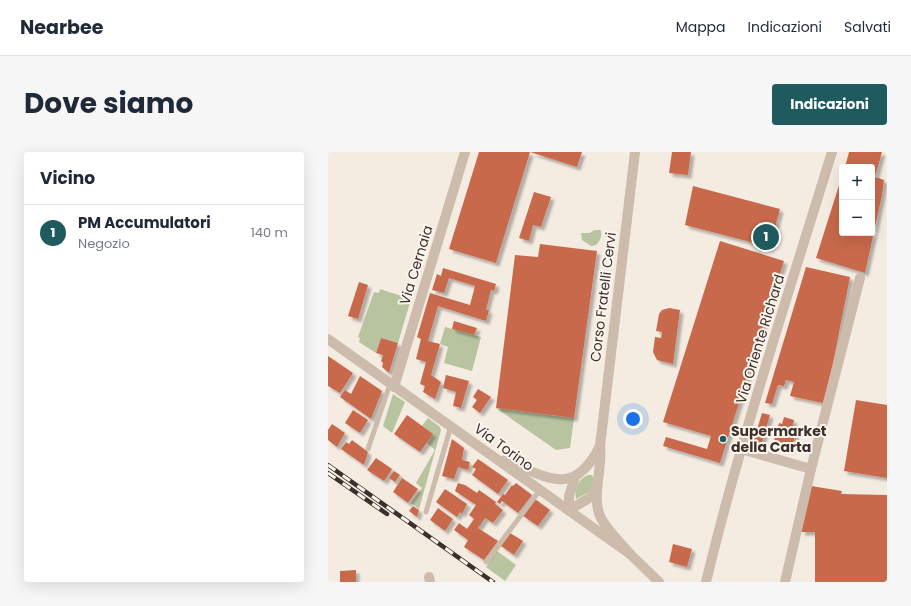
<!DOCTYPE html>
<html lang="it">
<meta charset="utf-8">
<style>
body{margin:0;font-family:Poppins,sans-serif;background:#f6f6f7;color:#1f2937}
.controls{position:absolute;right:12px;top:12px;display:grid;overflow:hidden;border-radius:4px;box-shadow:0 4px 16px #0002}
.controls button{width:36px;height:36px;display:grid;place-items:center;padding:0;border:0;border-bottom:1px solid #e0e1e3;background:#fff;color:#1f2937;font:20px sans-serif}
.you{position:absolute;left:305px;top:267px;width:14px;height:14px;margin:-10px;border:3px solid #fff;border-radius:50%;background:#1a73e8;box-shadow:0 0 0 6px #1a73e833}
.badge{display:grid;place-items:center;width:26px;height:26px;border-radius:50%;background:#1f5a5e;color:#fff;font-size:13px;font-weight:700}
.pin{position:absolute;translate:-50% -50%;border:2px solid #fff;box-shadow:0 1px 4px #0006}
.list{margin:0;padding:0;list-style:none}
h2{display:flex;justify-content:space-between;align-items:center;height:52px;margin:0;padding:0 16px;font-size:17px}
h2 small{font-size:13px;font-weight:400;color:#747a83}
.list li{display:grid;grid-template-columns:26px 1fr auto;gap:12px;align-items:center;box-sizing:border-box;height:56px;padding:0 16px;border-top:1px solid #e0e1e3}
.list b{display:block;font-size:15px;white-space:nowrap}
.list p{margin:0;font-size:13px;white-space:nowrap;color:#747a83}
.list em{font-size:13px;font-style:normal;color:#747a83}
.map{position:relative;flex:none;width:559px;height:430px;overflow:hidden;border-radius:4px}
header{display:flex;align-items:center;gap:24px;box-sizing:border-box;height:56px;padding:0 20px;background:#fff;border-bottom:1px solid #e0e1e3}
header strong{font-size:19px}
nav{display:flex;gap:22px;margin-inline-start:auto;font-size:14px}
.intro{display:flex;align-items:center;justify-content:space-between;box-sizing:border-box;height:96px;padding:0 24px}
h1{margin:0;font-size:28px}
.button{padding:10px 18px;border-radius:4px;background:#1f5a5e;color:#fff;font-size:14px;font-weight:700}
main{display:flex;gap:24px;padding:0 24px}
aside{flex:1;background:#fff;border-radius:4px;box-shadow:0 4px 16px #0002}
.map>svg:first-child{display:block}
.green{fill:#b8c4a0}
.building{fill:#c8694b;filter:url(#shadow)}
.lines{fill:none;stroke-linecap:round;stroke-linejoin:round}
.service{stroke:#cdbbac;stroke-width:5}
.minor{stroke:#cdbbac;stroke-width:10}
.rail-casing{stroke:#3b302b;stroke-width:4.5}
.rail{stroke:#fbf5ee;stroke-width:3;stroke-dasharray:9;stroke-linecap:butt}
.poi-dot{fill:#1f5a5e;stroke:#fbf5ee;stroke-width:1.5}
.labels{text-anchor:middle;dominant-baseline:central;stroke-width:4;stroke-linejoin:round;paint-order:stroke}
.street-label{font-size:14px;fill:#3b302b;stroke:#fbf5ee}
.poi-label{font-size:14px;font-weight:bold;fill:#3b302b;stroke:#fbf5ee;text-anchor:start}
</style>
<header>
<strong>Nearbee</strong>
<nav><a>Mappa</a><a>Indicazioni</a><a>Salvati</a></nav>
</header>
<div class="intro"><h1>Dove siamo</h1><a class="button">Indicazioni</a></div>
<main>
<aside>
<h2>Vicino<small></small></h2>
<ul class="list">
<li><span class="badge">1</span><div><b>PM Accumulatori</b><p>Negozio</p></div><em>140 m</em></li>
</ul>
</aside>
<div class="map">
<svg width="559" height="430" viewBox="0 0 559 430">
<defs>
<filter id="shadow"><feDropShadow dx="3.5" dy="3.5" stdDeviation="1" flood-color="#0004"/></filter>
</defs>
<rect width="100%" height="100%" fill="#f4ebe1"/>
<g class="green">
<path d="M266,78H273C274,86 271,94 263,94L254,88L253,81H262Z"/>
<path d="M52,137L83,147L70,191L53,186L48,201L31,190L32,186L30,185L46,140L51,141Z"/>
<path d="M117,175L153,185L144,219L116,211L120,195L112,192Z"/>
<path d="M65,242L77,250L64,281L55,274Z"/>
<path d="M168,256L246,266L242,296L228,298Z"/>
<path d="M100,266L112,275L113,278L91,357L83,351L94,336L88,331L107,298L99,291L105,282L94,274Z"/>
<path d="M260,323H264L267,329L263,339L248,347C246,337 250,327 260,323Z"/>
<path d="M169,399L188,413L177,429L158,415Z"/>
</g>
<g class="building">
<path d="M151,0H202L168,111L121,97Z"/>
<path d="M202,0H254L249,15Z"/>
<path d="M344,0H363L360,23L341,21Z"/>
<path d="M521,0H554L547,25L556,28L554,43L537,121L488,106L514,24V81H544V15H517Z"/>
<path d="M365,34L452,57L442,95L357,73Z"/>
<path d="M206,40L223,45L213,75L205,73L201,89L191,86Z"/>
<path d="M392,89L456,109L392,311L335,294L338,285L379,297L383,284L335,270Z"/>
<path d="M212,92L269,99L246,266L168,256L187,103L210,105Z"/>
<path d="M478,115L522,125L503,221L495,251L462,244L466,230L458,228L456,234L450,233L444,252L437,251Z"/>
<path d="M115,116L168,132L166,139L163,138L158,158H161L158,169L110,154L100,189L112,192L103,223L113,230L107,247L95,240L97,234L92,232L98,210L88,207L93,187L89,185L102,141L142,153L147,134L121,126L116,141L104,138L109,122L113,124Z"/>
<path d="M31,130L40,133L30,167L20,164Z"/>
<path d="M341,156L352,158L345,212L329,208L325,200L327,185L333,186L334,180L328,179L331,162L334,158Z"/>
<path d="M126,169L149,176L146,183L124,177Z"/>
<path d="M53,186L70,191L61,221L54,215L55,211L53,209L55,203L48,201Z"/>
<path d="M0,204L25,221L12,241L0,234Z"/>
<path d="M118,223L141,229L133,256L125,254L128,240L115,236Z"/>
<path d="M32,224L54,239L43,267L12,245L17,238L23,242Z"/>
<path d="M150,237L163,245L152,261L144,255L149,248L145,245Z"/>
<path d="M528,248L559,253V326L516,319Z"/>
<path d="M25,258L40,268L32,281L17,271Z"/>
<path d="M434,261L442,263L433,294L425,291Z"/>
<path d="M79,263L105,282L92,300L66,282Z"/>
<path d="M456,265L466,268L464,276L469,278L463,298L454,296L455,292L446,289L451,271L454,272Z"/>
<path d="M4,272L17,281L9,295L0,288V278Z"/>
<path d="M124,287L136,296L134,308L142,310L140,318L130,315L126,327L114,324Z"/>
<path d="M24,288L40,300L36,313L13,297L18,290L21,292Z"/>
<path d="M48,306L64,317L56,329L39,318Z"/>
<path d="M150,307L180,328L170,342L144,323L148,317L144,315Z"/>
<path d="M66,319L72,323L67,330L61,326Z"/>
<path d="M74,326L90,337L80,351L65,340Z"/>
<path d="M130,331L137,333L149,341L151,338L168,350L167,352L175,358L165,371L157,366L150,376L170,389L156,408L136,395L140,388L126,378L131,371L139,377L146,367L141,363L148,353L127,339Z"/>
<path d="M188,331L204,343L190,361L174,349L172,352L169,350L175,342L177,343L184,333L185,334Z"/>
<path d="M483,334L514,339L513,342L559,343V430H487V380H473Z"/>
<path d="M117,337L139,352L134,362L132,360L129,365L108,350Z"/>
<path d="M207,347L222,358L210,374L195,364Z"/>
<path d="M85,354L91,358L89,365L81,359Z"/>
<path d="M110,356L125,367L117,379L102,368Z"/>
<path d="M182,381L195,389L186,403L173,394Z"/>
<path d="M345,392L364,397L359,415L341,410Z"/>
<path d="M28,418V430H12V419Z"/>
</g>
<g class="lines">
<g class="service">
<path d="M40,297L62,232"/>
<path d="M98,360L123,274"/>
<path d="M158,410L212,338"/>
</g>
<g class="minor">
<path d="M0,187L302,402L331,430"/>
<path d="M66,235L137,0"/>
<path d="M413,297L483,317"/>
<path d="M177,308C220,326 246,346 272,294"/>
<path d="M241,358L263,345L269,334"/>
<path d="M241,358V344L247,325"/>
<path d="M302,402C293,391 281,380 274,368C262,349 275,316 272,294L307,0"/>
<path d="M101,425L102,430"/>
<path d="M378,430C413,285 460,143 504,0"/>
<path d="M457,430L483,317L532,126"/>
</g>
<g class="rail-casing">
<g id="rail">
<path d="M0,313L165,430"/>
<path d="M0,321L59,362"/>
</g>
</g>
<use href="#rail" class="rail"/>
</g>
<circle class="poi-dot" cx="395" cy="287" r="4"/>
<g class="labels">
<g class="street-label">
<text transform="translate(88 113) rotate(-73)">Via Cernaia</text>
<text transform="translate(275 145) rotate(-83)">Corso Fratelli Cervi</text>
<text transform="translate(432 187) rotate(-73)">Via Oriente Richard</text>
<text transform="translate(176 295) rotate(36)">Via Torino</text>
</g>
<g class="poi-label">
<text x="403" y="279">Supermarket<tspan x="403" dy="16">della Carta</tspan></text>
</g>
</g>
</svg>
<div class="controls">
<button>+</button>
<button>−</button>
</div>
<div class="you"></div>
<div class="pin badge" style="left:438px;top:85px">1</div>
</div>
</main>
